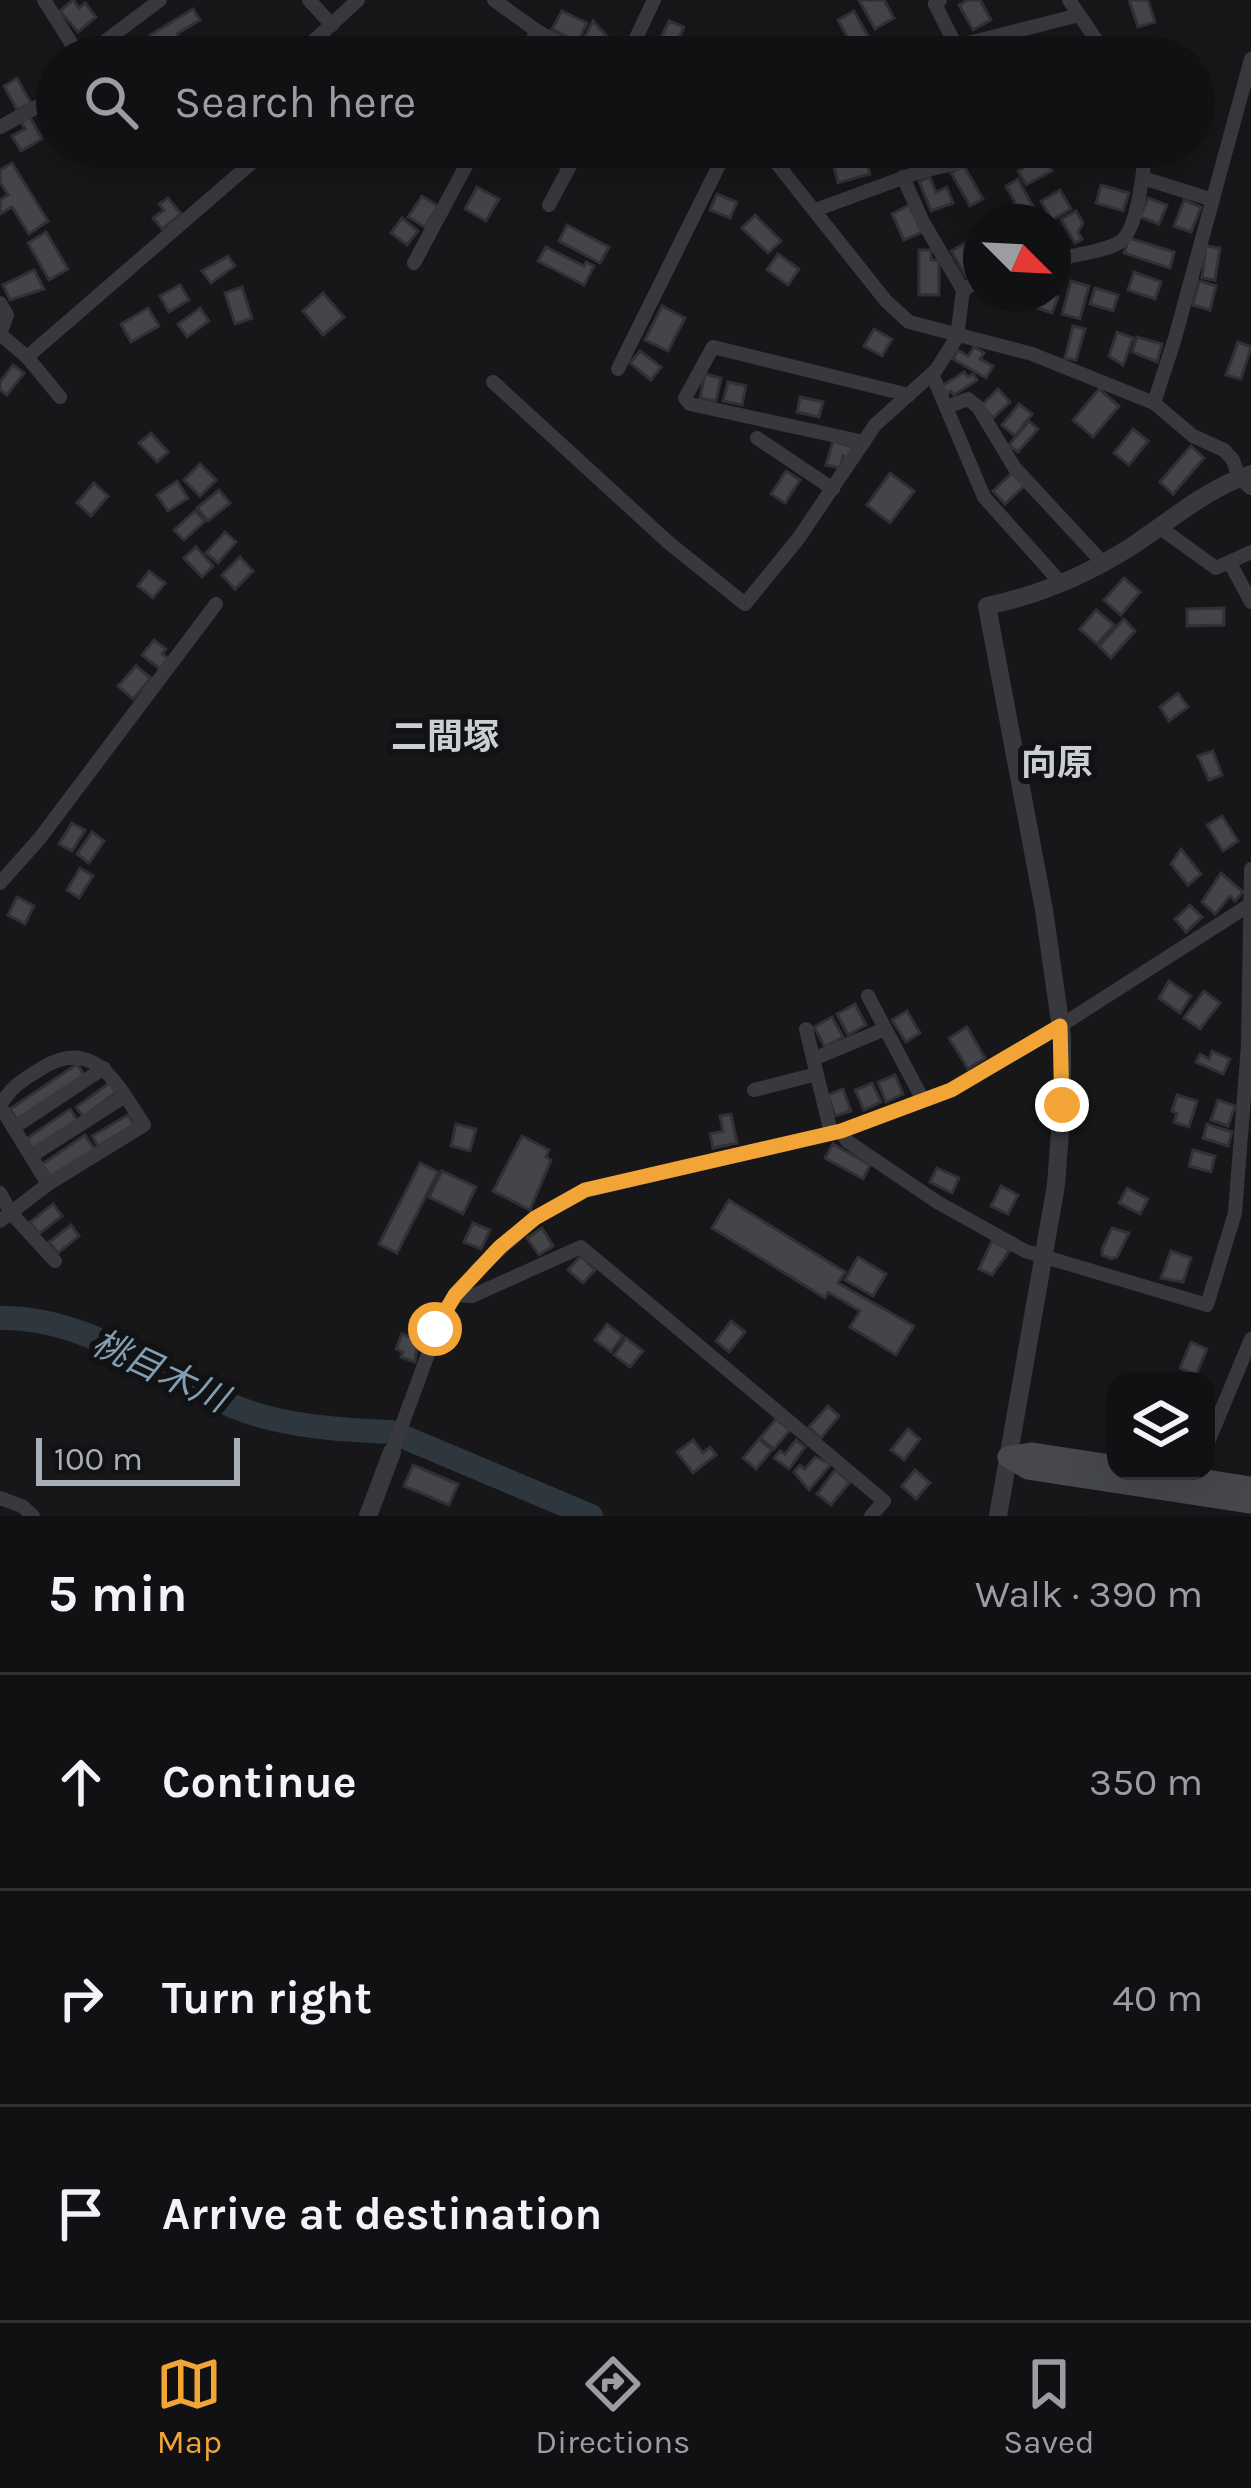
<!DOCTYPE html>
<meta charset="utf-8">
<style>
body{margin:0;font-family:Karla,"Noto Sans JP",sans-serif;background:#1a1a1c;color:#f1f3f6}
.controls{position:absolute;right:36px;bottom:36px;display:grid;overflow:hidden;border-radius:24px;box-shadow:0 12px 48px #0002}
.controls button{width:108px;height:108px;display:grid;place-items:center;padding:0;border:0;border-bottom:3px solid #303133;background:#111113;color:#f1f3f6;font:60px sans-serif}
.compass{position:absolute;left:963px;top:204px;width:108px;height:108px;border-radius:50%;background:#111113;box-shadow:0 12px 48px #0002;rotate:114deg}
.scale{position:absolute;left:36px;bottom:30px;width:204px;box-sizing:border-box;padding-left:12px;border:6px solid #a9afb9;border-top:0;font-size:33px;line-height:42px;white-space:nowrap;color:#a9afb9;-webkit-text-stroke:9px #121214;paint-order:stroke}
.stop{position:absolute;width:36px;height:36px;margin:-27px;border:9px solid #f2a536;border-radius:50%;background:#fff}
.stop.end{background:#f2a536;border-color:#fff;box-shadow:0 3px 12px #0008}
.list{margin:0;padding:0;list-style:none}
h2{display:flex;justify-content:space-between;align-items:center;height:156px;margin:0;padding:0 48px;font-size:51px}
h2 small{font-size:39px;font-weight:400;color:#9c9da0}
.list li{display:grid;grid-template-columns:78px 1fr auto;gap:36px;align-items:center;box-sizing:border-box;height:216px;padding:0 48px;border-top:3px solid #303133}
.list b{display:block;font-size:45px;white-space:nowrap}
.list em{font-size:39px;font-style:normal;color:#9c9da0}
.icon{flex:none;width:66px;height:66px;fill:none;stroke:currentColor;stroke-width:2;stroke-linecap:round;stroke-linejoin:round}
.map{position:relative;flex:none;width:1251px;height:1516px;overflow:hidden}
.search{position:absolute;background:#111113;box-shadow:0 12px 48px #0002;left:36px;right:36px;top:36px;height:132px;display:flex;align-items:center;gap:30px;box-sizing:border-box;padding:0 42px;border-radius:66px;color:#9c9da0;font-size:45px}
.sheet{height:804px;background:#111113}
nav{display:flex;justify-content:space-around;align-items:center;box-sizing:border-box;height:168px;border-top:3px solid #303133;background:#111113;font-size:33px;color:#9c9da0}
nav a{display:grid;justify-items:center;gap:6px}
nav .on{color:#f2a536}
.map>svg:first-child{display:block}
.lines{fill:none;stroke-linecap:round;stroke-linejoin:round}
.river{stroke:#2d373d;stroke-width:24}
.building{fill:#434549;stroke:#313135;stroke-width:3}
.minor{stroke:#38393e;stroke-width:14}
.tertiary{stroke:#38393e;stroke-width:18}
.secondary{stroke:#46484e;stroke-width:21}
.route{stroke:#f2a536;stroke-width:15}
.labels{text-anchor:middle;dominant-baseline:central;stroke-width:12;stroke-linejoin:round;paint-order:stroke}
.neighbourhood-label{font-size:36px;font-weight:bold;fill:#caced5;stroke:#121214}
.water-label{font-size:36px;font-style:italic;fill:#809fb3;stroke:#121214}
</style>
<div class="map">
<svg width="1251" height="1516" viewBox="0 0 1251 1516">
<rect width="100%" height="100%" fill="#171719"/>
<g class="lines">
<g class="river">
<path d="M0,1318C91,1316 163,1381 243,1410C289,1427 343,1430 391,1432"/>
<path d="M406,1438L591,1516"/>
</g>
</g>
<g class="building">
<path d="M73,0L79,8L85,3L96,17L78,32L60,11Z"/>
<path d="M859,0H884L894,18L875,29Z"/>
<path d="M968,0H980L991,20L973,30L959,5Z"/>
<path d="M1129,0H1148L1155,22L1138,27Z"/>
<path d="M193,9L200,20L177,34L181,40L161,53L150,35Z"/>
<path d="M562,11L587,23L578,42L552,29Z"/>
<path d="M854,11L869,38L853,47L838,20Z"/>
<path d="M593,21L615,45L609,57L580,46Z"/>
<path d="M669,21L684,27L670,57L655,50Z"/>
<path d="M17,78L31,103L17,110L4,86Z"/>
<path d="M30,117L42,139L21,151L12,136L25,129L21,122Z"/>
<path d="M545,147H565L563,150L569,153L561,168L540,157Z"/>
<path d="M1044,156L1052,171L1026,185L1018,171Z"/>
<path d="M866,159L870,174L838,183L834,167Z"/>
<path d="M12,163L48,221L29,234L12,207L0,214V200L8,195L0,182V170Z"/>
<path d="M964,166L983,199L970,206L951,173Z"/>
<path d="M930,177L936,192L947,187L953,203L931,211L919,181Z"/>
<path d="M1018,179L1036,212L1024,219L1006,186Z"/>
<path d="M1101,185L1129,193L1123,211L1096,203Z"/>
<path d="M477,187L499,199L486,221L465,209Z"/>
<path d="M1060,190L1071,209L1052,220L1041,201Z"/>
<path d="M717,194L737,202L730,218L710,210Z"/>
<path d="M422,196L438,206L425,227L408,217Z"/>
<path d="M168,198L181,214L162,229L153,218L164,210L159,204Z"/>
<path d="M1148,198L1167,205L1159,224L1140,217Z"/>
<path d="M1184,200L1201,207L1191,232L1174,226Z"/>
<path d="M909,205L922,232L904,240L892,214Z"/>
<path d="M1076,211L1083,223L1078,232L1082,239L1075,243L1061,219Z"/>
<path d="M755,215L781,241L768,253L742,228Z"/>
<path d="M402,218L418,231L407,245L391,233Z"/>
<path d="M567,225L609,247L600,263L559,241Z"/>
<path d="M46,232L68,269L49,280L28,243Z"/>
<path d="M1129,238L1174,252L1170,268L1124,253Z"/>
<path d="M967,242L981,267V275L975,279L972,274L966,277L951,251Z"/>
<path d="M1206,246L1220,248L1215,280L1202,278Z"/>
<path d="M546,247L584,266L586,262L594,266L584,285L538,261Z"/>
<path d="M919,250H931V260H939V295H919Z"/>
<path d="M778,254L799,269L788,285L767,270Z"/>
<path d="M228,256L235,266L211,283L202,271Z"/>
<path d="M34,270L44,289L10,300L3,285Z"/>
<path d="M1134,272L1161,282L1155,299L1128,290Z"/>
<path d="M1071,281L1089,286L1080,319L1062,314Z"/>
<path d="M1199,281L1216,286L1210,310L1193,305Z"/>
<path d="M180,285L189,300L169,312L160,296Z"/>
<path d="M242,287L252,318L235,324L225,293Z"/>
<path d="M1095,288L1118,295L1113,311L1090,304Z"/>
<path d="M323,293L344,317L323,335L303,311Z"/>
<path d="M1033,294L1058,297L1052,313L1029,305Z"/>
<path d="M662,306L685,318L668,351L645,340Z"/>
<path d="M148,308L159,326L131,342L121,324Z"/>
<path d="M200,308L209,321L187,337L178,324Z"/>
<path d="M1073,326L1085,329L1076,360L1065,358Z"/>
<path d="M874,329L892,339L882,356L864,346Z"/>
<path d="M1117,332L1133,338L1123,365L1109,356Z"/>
<path d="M1137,337L1162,344L1157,362L1132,352Z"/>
<path d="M1238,342L1251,347L1241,379L1226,375Z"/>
<path d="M974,347L984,353L980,359L993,366L986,378L953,359L958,350L968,356Z"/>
<path d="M640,351L661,367L651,380L630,363Z"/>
<path d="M13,365L24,373L7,395L0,390V382Z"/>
<path d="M964,372L968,377L973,374L977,380L954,395L951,391L947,394L942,386Z"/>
<path d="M705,374L721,378L716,401L700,398Z"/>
<path d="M728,382L746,386L742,405L723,401Z"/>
<path d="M998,389L1010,402L993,418L982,405Z"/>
<path d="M1099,389L1119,406L1093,437L1073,420Z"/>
<path d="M800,397L823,402L819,417L797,412Z"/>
<path d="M1019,404L1032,414L1015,436L1002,425Z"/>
<path d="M1029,421L1038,429L1018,452L1009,445Z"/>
<path d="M1133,429L1148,441L1129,465L1114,453Z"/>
<path d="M151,433L168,452L157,462L139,443Z"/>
<path d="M833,441L853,447L849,458L843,456L840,468L826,465Z"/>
<path d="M1191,446L1204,458L1173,494L1160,482Z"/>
<path d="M200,464L216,480L200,496L184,480Z"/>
<path d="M786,471L800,480L785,503L771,494Z"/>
<path d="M890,473L914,491L890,523L867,505Z"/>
<path d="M1012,473L1024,486L1005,504L993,491Z"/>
<path d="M177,481L188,498L168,511L157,495Z"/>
<path d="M94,483L108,496L91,516L77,503Z"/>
<path d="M219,490L230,503L208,521L197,508Z"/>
<path d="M195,511L205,521L184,540L174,530Z"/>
<path d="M225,532L236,542L218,563L206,553Z"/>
<path d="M196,547L213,566L202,577L184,558Z"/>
<path d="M240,557L253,571L235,589L222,575Z"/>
<path d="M149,571L165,583L153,598L138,586Z"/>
<path d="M1124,578L1140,592L1121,615L1104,600Z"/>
<path d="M1224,608V625L1187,626V609Z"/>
<path d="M1096,610L1114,625L1097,644L1080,629Z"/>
<path d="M1124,619L1135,631L1111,658L1099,646Z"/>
<path d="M154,640L166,649L162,654L168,658L160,669L142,655Z"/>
<path d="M136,666L151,678L133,699L118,686Z"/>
<path d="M1178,693L1188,707L1169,721L1160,707Z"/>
<path d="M1213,751L1222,775L1209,780L1198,756Z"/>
<path d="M1222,816L1238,841L1223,851L1207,825Z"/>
<path d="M72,823L85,830L72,851L59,844Z"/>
<path d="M92,832L104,841L89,863L77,854Z"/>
<path d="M1181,849L1201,874L1188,885L1171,864Z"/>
<path d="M80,868L93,876L79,898L67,890Z"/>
<path d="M1221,873L1243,892L1235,901L1230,896L1215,914L1202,902Z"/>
<path d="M17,897L34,906L25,924L8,915Z"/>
<path d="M1190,905L1202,917L1186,932L1175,919Z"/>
<path d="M1169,981L1191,996L1180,1013L1159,998Z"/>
<path d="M1204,991L1220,1003L1200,1029L1184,1018Z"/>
<path d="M855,1004L866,1025L848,1035L837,1014Z"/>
<path d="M907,1011L920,1033L906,1042L892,1020Z"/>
<path d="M832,1017L843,1037L825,1047L814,1027Z"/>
<path d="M967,1027L985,1058L968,1069L949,1038Z"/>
<path d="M1212,1051L1230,1059L1223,1074L1196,1062L1200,1054L1209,1059Z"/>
<path d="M77,1064L86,1078L19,1123L10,1109Z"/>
<path d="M895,1075L903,1094L886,1102L878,1082Z"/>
<path d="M112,1081L118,1091L83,1117L76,1107Z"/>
<path d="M872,1083L881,1102L864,1110L855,1090Z"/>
<path d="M843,1089L851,1111L835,1116L828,1095Z"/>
<path d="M1177,1095L1197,1101L1189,1127L1174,1122L1177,1113L1172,1111Z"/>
<path d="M1218,1100L1235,1106L1228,1126L1211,1120Z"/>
<path d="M70,1109L78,1121L35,1151L26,1139Z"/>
<path d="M731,1114L737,1143L713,1148L710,1134L723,1131L720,1116Z"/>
<path d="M128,1115L134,1125L98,1146L92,1136Z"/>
<path d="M456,1124L476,1129L470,1151L451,1146Z"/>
<path d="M1207,1124L1232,1132L1228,1146L1203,1138Z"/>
<path d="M85,1135L95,1150L50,1179L41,1165Z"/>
<path d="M522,1136L549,1150L546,1157L551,1160L530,1210L493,1191Z"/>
<path d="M833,1144L870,1165L863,1179L825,1158Z"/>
<path d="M1193,1150L1215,1156L1211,1172L1189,1166Z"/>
<path d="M420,1163L438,1172L397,1253L379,1244Z"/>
<path d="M937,1168L959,1178L952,1193L930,1182Z"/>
<path d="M442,1171L476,1187L463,1214L429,1197Z"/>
<path d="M1001,1186L1018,1195L1008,1214L991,1206Z"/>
<path d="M1127,1188L1148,1199L1140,1214L1119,1203Z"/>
<path d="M729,1200L845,1272L838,1283L914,1326L896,1355L850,1327L860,1311L828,1292L825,1298L712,1228Z"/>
<path d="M53,1204L62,1216L39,1234L30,1222Z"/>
<path d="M473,1223L490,1230L481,1249L464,1242Z"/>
<path d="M71,1225L79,1236L58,1253L49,1242Z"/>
<path d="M542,1228L553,1246L539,1255L527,1238Z"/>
<path d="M1112,1228L1129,1233L1117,1257L1112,1259L1102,1255V1249Z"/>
<path d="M992,1241L1010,1250L992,1275L979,1269Z"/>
<path d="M1171,1251L1191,1258L1183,1282L1161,1278Z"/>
<path d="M581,1256L595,1270L583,1283L568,1270Z"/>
<path d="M858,1257L886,1274L873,1296L845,1280Z"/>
<path d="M731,1321L745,1332L729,1352L716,1341Z"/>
<path d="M607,1324L623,1336L611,1352L595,1340Z"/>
<path d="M402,1334L418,1340L415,1362L401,1357L403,1352L396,1349Z"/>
<path d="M626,1338L643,1351L630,1367L614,1355Z"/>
<path d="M1191,1342L1207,1349L1196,1375L1180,1368Z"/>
<path d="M828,1406L839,1416L821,1438L809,1427Z"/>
<path d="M776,1419L790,1430L774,1449L760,1438Z"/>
<path d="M908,1429L920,1439L904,1460L891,1450Z"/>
<path d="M759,1439L772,1450L756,1469L743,1458Z"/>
<path d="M693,1440L703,1453L710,1447L716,1455L693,1473L677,1452Z"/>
<path d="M796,1440L805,1447L789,1469L774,1458L780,1451L785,1454Z"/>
<path d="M815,1457L831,1464L809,1490L794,1472L800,1465L805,1469Z"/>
<path d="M413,1465L458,1484L449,1505L404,1486Z"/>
<path d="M835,1470L850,1482L831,1505L817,1494Z"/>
<path d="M915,1470L930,1483L916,1499L902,1486Z"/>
</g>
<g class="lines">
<g class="minor">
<path d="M44,0L80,57"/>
<path d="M309,0L332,25"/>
<path d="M494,0L537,31L587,57"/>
<path d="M940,0L935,4L956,46"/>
<path d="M1069,0L1108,57"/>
<path d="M84,57L160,0"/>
<path d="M296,57L358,0"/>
<path d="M523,57L537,31"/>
<path d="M627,57L654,0"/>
<path d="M913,57L1079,15"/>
<path d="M0,127L57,96"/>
<path d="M757,147L774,160L886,301L909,322L1032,354L1154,403L1193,436L1224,450L1233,460L1239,478L1251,488"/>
<path d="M903,177L923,222L963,290"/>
<path d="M1143,178L1213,200"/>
<path d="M549,205L580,147"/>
<path d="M815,210L919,172L1026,147"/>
<path d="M1053,260C1072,255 1104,252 1120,242C1138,230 1144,168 1145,147"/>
<path d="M414,263L476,147"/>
<path d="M0,303L7,315L0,334"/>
<path d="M0,334L27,357L60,397"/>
<path d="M27,357L270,147"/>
<path d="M618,369L728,147"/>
<path d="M932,374L984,497L1061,583"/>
<path d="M493,382L669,543L745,604L798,539L875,425L936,370L957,337L963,290L981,279"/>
<path d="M1154,403L1175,338L1251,59"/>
<path d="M947,407L968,399L978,407L1014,467L1103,563"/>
<path d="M757,438L833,489"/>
<path d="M864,442L690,404L685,398L713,347L909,395"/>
<path d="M1159,527L1216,568L1251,552"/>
<path d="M1230,563L1251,602"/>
<path d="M0,883L40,838L216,604"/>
<path d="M868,996L923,1100"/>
<path d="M806,1029L831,1133"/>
<path d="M813,1059L885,1029"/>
<path d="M754,1090L817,1074"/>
<path d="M13,1128L104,1068"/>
<path d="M841,1131L847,1141L937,1202L1025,1251L1207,1305L1235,1213L1248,1045L1251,869"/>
<path d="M31,1156L125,1096"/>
<path d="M0,1193L11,1213L55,1261"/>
<path d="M0,1221L48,1184L144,1125C119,1087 95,1035 42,1068C23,1080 11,1086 0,1106L48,1184"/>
<path d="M455,1295L472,1296L581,1247L884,1501L871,1516"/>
<path d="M1206,1447L1251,1339"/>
<path d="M392,1452L444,1311L477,1270L535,1218L585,1191L841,1131L951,1090L1060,1026L1251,904"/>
<path d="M0,1498L22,1506L33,1516"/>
</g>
<g class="tertiary">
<path d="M368,1516L392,1452"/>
<path d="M998,1516L1056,1185L1062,1105V1036L1044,910L987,606C1039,595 1087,575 1132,546C1170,521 1207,488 1251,474"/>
</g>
<g class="secondary">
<path d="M1008,1457L1028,1469L1251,1503"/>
<path d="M1008,1457L1031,1453L1116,1466"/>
<path d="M1147,1471L1251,1487"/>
</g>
</g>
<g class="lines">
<path class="route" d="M435,1329L455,1295L500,1247L535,1218L585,1190L841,1131L951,1090L1060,1026L1062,1105"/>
</g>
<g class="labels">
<g class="neighbourhood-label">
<text x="445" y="737">二間塚</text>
<text x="1057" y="763">向原</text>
</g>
<g class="water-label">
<text transform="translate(160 1371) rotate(25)">桃目木川</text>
</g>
</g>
</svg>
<div class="controls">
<button><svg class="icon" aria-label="layers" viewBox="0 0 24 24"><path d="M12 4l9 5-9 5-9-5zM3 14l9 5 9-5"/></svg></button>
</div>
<svg class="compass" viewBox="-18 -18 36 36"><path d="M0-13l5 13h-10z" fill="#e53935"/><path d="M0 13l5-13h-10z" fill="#9c9da0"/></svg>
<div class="scale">100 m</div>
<div class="stop" style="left:435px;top:1329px"></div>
<div class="stop end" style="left:1062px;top:1105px"></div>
<div class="search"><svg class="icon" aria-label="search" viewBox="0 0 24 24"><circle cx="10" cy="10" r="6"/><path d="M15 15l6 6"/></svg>Search here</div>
</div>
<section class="sheet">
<h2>5 min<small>Walk · 390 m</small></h2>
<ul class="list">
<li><svg class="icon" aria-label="ahead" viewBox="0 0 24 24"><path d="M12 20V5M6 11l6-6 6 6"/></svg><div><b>Continue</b></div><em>350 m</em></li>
<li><svg class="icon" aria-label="right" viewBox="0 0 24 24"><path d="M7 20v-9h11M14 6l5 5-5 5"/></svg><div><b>Turn right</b></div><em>40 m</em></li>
<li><svg class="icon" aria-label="arrive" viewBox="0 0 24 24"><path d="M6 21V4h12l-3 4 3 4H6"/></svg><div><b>Arrive at destination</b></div></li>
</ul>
</section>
<nav>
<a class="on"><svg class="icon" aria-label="map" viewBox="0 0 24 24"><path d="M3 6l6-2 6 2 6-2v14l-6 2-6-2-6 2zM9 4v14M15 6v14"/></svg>Map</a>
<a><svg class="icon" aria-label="directions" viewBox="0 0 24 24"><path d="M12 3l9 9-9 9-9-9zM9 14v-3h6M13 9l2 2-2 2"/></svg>Directions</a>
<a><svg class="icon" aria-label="saved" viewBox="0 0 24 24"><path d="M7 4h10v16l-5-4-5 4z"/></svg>Saved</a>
</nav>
